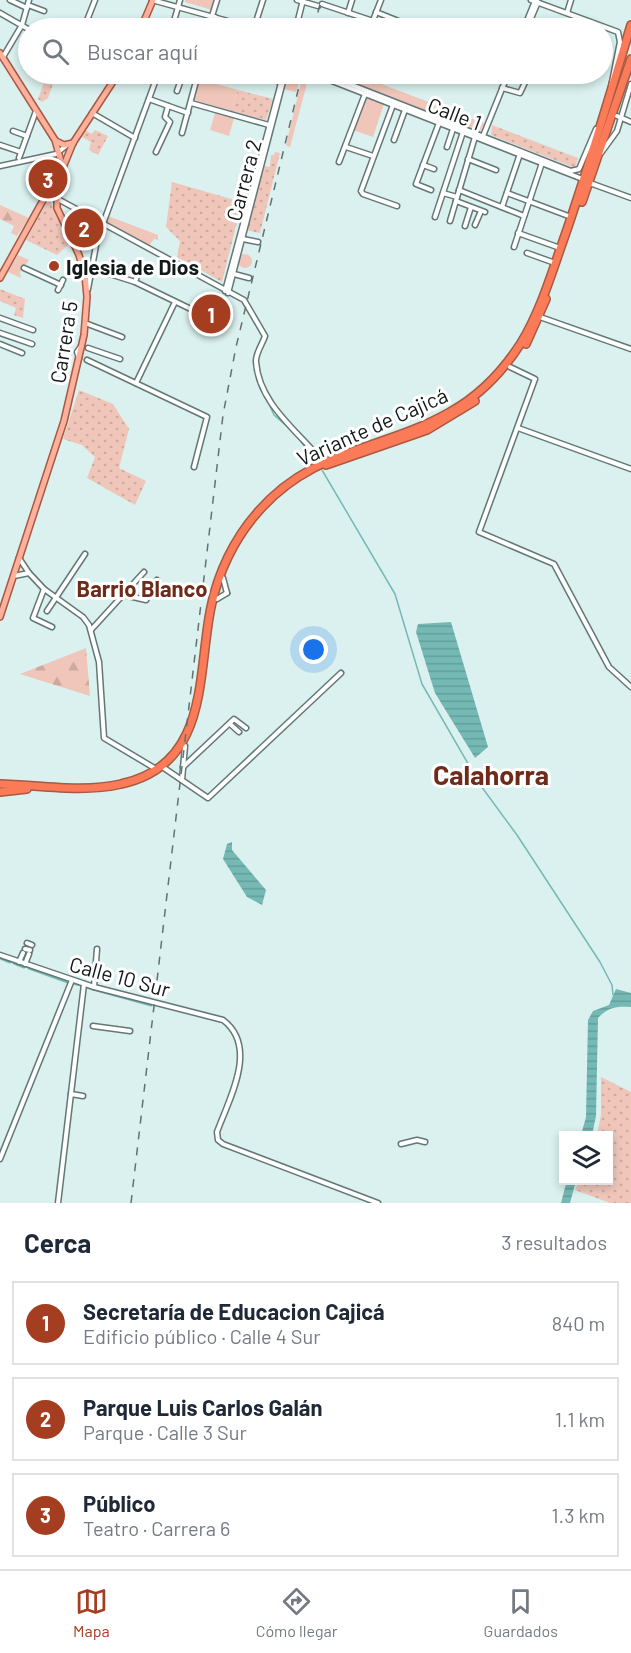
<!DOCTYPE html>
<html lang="es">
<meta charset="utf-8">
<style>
body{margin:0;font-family:Barlow,sans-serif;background:#f6f6f7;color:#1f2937}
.controls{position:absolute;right:18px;bottom:18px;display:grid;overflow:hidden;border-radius:0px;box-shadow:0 3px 9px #0003}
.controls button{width:54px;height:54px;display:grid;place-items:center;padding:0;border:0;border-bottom:2px solid #e0e1e3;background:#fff;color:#1f2937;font:30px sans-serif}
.you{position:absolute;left:314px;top:650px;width:21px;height:21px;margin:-15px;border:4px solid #fff;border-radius:50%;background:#1a73e8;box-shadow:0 0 0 9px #1a73e833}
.badge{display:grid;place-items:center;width:39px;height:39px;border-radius:50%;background:#a53d20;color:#fff;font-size:20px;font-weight:700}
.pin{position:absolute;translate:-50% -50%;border:3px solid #fff;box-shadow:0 2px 6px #0006}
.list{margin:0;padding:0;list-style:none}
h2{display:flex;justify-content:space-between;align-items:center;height:78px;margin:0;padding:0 24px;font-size:26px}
h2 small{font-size:20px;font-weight:400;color:#747a83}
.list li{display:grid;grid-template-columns:39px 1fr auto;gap:18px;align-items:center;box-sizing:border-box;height:84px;margin:0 12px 12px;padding:0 12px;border:2px solid #e0e1e3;border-radius:0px}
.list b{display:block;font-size:22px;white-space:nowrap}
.list p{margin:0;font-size:20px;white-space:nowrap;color:#747a83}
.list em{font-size:20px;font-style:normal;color:#747a83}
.icon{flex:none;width:33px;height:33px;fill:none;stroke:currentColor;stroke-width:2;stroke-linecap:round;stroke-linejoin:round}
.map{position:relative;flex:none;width:631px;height:1203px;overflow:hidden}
.search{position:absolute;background:#fff;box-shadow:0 3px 9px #0003;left:18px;right:18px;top:18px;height:66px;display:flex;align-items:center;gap:15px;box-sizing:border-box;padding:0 21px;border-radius:33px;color:#747a83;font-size:22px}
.sheet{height:366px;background:#fff}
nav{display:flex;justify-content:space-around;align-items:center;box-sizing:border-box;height:84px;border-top:2px solid #e0e1e3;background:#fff;font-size:16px;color:#747a83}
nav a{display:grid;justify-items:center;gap:3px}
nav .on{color:#a53d20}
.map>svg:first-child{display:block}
.grass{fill:url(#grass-dots)}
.forest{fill:url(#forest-firs)}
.green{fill:#f0c6ba}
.water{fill:url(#water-rules)}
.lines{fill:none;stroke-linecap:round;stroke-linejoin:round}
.stream{stroke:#75b9b5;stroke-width:1.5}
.canal{stroke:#75b9b5;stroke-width:3}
.minor-casing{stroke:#637876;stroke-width:7}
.major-casing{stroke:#a95942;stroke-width:8}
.highway-casing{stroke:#a95942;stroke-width:10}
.minor{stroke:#fff;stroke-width:4}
.major{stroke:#fdb09b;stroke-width:5}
.highway{stroke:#fb7b58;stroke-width:7}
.rail{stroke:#637170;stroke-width:1.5;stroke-dasharray:8 8;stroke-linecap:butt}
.poi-dot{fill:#a53d20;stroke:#fff;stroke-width:2}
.labels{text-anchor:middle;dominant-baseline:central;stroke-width:6;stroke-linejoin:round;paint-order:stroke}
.street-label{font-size:21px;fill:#111918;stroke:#fff}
.poi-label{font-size:21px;font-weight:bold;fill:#111918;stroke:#fff;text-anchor:start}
.neighbourhood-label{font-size:22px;font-weight:bold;fill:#6e2b19;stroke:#fff}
.district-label{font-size:27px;font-weight:bold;fill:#6e2b19;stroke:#fff}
</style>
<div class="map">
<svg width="631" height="1203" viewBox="0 0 631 1203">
<defs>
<pattern id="grass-dots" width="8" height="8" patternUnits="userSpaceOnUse" patternTransform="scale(1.5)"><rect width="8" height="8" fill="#f0c6ba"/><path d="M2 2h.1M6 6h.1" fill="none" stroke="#cdaa9f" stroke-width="1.8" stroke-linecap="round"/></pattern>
<pattern id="forest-firs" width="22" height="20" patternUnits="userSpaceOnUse" patternTransform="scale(1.5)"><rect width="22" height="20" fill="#f0c6ba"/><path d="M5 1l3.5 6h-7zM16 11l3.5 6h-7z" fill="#cdaa9f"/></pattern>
<pattern id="water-rules" width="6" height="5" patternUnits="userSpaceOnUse" patternTransform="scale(1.5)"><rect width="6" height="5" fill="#75b9b5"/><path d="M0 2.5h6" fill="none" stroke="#649e9b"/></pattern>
</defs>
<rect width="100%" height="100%" fill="#daf1ef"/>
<g class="grass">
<path d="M47,74L56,75L48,98L42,102L38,99Z"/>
<path d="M238,90L273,99L266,120L231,111Z"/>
<path d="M492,125L578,158L575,168L491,135Z"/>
<path d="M85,130L92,134L95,130L108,136L98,155L89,150L91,142L82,137Z"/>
<path d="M275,152L280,153L260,233L246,230L264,166L270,167L271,155H274Z"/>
<path d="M172,182L242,202L222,282L177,257L180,241L166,227Z"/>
<path d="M49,198L69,244L57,255L26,240Z"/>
<path d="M0,289L25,299L23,318L14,315L16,308L0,301Z"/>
<path d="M201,313L209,323L217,325L215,328L210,326L208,329L211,330L208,337L195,326Z"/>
<path d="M79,390L113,404L129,429L119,468L146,481L135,505L87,478L95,457L82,445L63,439Z"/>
<path d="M601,1077L631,1092V1203H610L575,1190L579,1181L608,1180V1136L597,1135L601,1115Z"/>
</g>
<g class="forest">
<path d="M0,205L29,218L17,236L11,233L14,226L0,219Z"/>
<path d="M86,648L90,696L20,674Z"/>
</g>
<g class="green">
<path d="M185,0H216L212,10L185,2Z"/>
<path d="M288,74H302L296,92L284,89Z"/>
<path d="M303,74L309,76L290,147L286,145Z"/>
<path d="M355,74L484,123L480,132L351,81Z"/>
<path d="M199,79L238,90L231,111L194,100Z"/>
<path d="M365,97L384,104L373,137L353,130Z"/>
<path d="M215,113L234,118L229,136L210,130Z"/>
<path d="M82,216L98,224L94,240L79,247L68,220Z"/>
<path d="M108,216L158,235V240L154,239L149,246L105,222Z"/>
<circle cx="245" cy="261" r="7"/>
<path d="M18,255L29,260L20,272L21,278L8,272Z"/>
</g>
<g class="water">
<path d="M451,622L488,747L475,758L435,693L416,632L418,624Z"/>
<path d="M232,842V850L266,890L262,905L247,897L223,859L227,844Z"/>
<path d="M616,989L631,993V1007C617,1006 608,1007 598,1018L596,1116L592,1135H581L586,1117L588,1020L593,1011L609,1005Z"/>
<path d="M567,1180L576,1181L570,1203H561Z"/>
</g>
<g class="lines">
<g class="stream">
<path d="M265,395L274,415L290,429"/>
<path d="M296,435L315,460"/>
<path d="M322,470L395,594L422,684L481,786L517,835L600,962L612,985L613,995"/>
</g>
<g class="canal">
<path d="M0,958L10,962"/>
<path d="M14,963L24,967"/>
<path d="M29,968L68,982"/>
<path d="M73,983L81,985"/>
<path d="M86,987L151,1005"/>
</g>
<g class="minor-casing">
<g id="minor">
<path d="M10,0L27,8"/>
<path d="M152,0L253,28"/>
<path d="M297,0L318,6"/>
<path d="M531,0L618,32L620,42L611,87"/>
<path d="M322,4L373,21"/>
<path d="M28,5L44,11"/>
<path d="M376,12L416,28"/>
<path d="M0,13L28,29"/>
<path d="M348,13L352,0"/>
<path d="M567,13L571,0"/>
<path d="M212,16L217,0"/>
<path d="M84,28L95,0"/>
<path d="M172,28L180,0"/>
<path d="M211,28L215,17"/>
<path d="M254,28L263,0"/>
<path d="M296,28L303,0"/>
<path d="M370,28L381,0"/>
<path d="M524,28L535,1"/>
<path d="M527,28L538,2"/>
<path d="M3,57L22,25L29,0"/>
<path d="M246,74L282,82"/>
<path d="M314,74L585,180"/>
<path d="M324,74L571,171L579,169L596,129"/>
<path d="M349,84L353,74"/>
<path d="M502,88L520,93L529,74"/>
<path d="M177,91L183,74"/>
<path d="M149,99L188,113"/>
<path d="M191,103L269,125"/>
<path d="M393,105L361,191L363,194L397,206"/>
<path d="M92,113L135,138"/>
<path d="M617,116L631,122"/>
<path d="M13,131L27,136"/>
<path d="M182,133L198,74"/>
<path d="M483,136L508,74"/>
<path d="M394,140L405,110"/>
<path d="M0,145L21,152"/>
<path d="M346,147L373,156"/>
<path d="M447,147L453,129"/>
<path d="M156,152L170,122L165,117L168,106"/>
<path d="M601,153L617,131L631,84"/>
<path d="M19,158L36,111"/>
<path d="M468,159L496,170"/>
<path d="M339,162L365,94"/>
<path d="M423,165L434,169"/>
<path d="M0,166L56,154L67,145"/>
<path d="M590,183L631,198"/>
<path d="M431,190L416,184L439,123"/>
<path d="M459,190L524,216"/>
<path d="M443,193L457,197"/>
<path d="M507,193L571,217"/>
<path d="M56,198L244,300L265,336C263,343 255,354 256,362C259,404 298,431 323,462"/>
<path d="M456,201L485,212"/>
<path d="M502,207L520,154"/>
<path d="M435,217L463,132"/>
<path d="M450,221L475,137"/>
<path d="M475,225L481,211"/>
<path d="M465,226L471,207"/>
<path d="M518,233L560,248"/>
<path d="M243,239L258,242"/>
<path d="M514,247L542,163"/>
<path d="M527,253L555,263"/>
<path d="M24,268L61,285"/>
<path d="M91,268L135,282L199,313"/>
<path d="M234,274L249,278"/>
<path d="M135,282L140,267"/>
<path d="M88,289L97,240L158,74"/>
<path d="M58,290L63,280"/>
<path d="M225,291L281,83"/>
<path d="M228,293L285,74"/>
<path d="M540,317L631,349"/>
<path d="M0,318L33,330"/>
<path d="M85,323L122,337"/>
<path d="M0,333L32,344"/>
<path d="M0,344L22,353"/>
<path d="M88,348L120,359"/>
<path d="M79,358L77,352L82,345"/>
<path d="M87,360L207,417L194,467"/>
<path d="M510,367L535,379L479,532L554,564L609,667L631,687"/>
<path d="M136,383L175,302"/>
<path d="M518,428L631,469"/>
<path d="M19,558L29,573L44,589L83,617L89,625L99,662L104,738L156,769"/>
<path d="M14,576L29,573"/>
<path d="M223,578L227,593"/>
<path d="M44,589L33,618L52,627"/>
<path d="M124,595L146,600L157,580"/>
<path d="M217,599L227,593"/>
<path d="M47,611L85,554"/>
<path d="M91,630L144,572"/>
<path d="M230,724L239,732"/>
<path d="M183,767L234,719L246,728"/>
<path d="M164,768L208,798L341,673"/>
<path d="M182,780L185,746"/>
<path d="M27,943L32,945"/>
<path d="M25,949L30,950"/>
<path d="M0,955L94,987L223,1020C259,1047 229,1099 217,1132L218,1140L223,1144L378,1203"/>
<path d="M19,962L23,953"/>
<path d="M25,964L29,954"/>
<path d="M94,987L97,949"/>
<path d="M93,1026L130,1031"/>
<path d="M71,1094L83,1096"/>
<path d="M401,1144L417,1140L425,1142"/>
<path d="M0,1159L72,980"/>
<path d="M58,1203L84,984"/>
</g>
</g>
<g class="major-casing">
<g id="major">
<path d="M141,28L153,0"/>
<path d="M0,53L55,140L62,165"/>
<path d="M56,141L64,145L73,143"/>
<path d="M83,265L91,268"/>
<path d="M0,278L57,175"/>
<path d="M0,617L64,421L84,335L87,297L85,275L79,255L57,208V182L73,143L118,74"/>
</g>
</g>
<g class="highway-casing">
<g id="highway">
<path d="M582,202L631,59"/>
<path d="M526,344L546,299"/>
<path d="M326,465L427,430L475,401"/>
<path d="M0,784C39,785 83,793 121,784C210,765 197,674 211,607C218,573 234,539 257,513C312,448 382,451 450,412C479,396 503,371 521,343C540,312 551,275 563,241C588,170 609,97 631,25"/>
<path d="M0,792L27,789"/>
</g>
</g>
<use href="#minor" class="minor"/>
<use href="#major" class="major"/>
<use href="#highway" class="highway"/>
<g class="rail">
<path d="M314,28L321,0"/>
<path d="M131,1203L223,415L236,347L302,74"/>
</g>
</g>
<circle class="poi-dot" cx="54" cy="266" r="6"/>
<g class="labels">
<g class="street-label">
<text transform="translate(455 113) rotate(21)">Calle 1</text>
<text transform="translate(243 180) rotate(-75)">Carrera 2</text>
<text transform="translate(63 342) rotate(-81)">Carrera 5</text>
<text transform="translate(372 426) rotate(-24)">Variante de Cajicá</text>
<text transform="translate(120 976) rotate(15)">Calle 10 Sur</text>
</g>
<g class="poi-label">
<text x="66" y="266">Iglesia de Dios</text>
</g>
<g class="neighbourhood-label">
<text x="142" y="588">Barrio Blanco</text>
</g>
<g class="district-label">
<text x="491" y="774">Calahorra</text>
</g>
</g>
</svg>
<div class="controls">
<button><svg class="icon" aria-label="layers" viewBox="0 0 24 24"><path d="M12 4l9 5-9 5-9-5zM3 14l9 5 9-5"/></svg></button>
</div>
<div class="you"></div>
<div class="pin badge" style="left:211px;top:314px">1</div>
<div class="pin badge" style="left:84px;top:228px">2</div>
<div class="pin badge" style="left:48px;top:179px">3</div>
<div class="search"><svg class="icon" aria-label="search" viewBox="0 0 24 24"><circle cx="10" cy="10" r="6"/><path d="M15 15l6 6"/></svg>Buscar aquí</div>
</div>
<section class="sheet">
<h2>Cerca<small>3 resultados</small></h2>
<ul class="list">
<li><span class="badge">1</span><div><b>Secretaría de Educacion Cajicá</b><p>Edificio público · Calle 4 Sur</p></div><em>840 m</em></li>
<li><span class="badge">2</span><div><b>Parque Luis Carlos Galán</b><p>Parque · Calle 3 Sur</p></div><em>1.1 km</em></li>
<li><span class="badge">3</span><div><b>Público</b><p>Teatro · Carrera 6</p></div><em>1.3 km</em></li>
</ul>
</section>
<nav>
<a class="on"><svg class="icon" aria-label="map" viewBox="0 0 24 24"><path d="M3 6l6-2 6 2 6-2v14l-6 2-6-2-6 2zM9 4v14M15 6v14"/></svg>Mapa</a>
<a><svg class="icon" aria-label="directions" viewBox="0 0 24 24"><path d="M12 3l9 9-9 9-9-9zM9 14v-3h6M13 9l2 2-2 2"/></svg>Cómo llegar</a>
<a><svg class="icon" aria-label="saved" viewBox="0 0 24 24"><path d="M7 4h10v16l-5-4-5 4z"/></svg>Guardados</a>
</nav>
